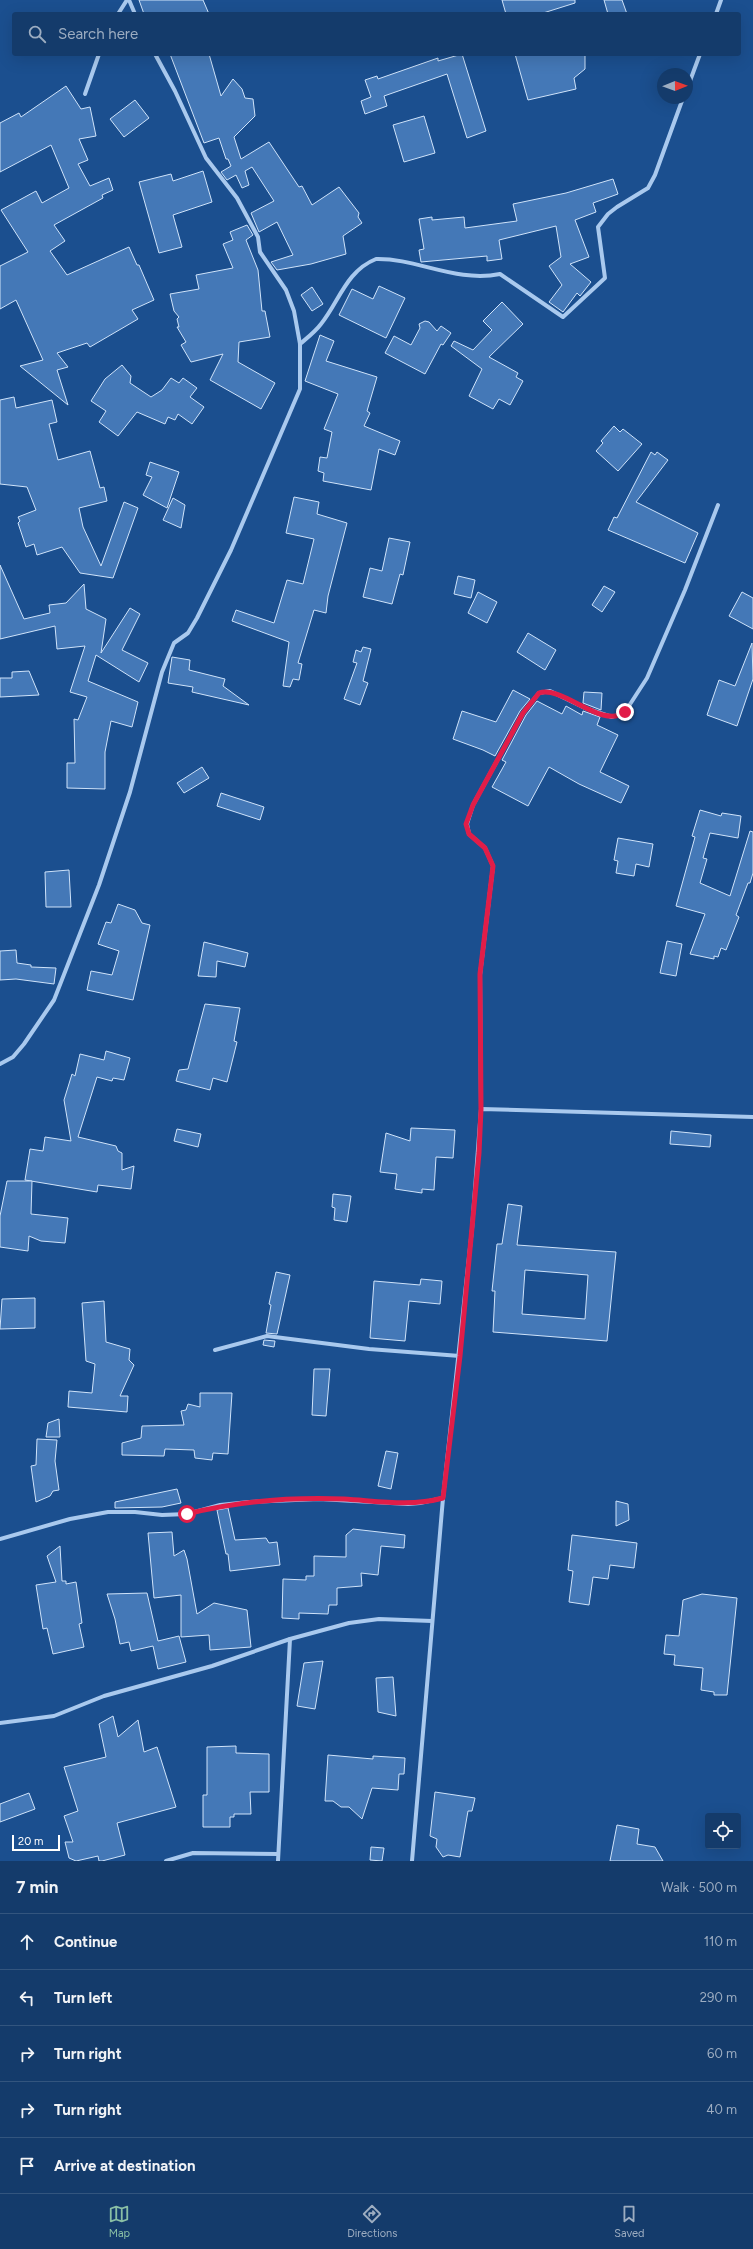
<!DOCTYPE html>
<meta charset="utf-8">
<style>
body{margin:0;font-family:Figtree,sans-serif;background:#214673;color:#f1f3f6}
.controls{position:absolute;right:12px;bottom:12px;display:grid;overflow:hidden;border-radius:4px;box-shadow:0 4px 16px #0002}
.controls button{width:36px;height:36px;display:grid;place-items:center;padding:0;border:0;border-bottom:1px solid #33557e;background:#143b6b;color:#f1f3f6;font:20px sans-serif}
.compass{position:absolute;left:657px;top:68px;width:36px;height:36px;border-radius:50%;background:#143b6b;box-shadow:0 4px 16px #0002;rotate:89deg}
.scale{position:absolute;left:12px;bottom:10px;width:48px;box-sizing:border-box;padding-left:4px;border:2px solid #fff;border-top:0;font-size:11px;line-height:14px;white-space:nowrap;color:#fff;-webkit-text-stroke:3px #1b4f8f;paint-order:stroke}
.stop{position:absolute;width:12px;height:12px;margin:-9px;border:3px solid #e11d48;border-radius:50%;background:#fff}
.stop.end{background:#e11d48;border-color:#fff;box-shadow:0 1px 4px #0008}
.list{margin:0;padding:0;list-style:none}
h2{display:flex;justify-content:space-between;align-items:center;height:52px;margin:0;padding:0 16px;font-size:17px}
h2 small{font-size:13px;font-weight:400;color:#9dadc1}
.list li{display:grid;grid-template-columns:26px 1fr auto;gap:12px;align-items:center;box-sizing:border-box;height:56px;padding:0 16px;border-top:1px solid #33557e}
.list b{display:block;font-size:15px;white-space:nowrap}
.list em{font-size:13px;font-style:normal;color:#9dadc1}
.icon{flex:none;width:22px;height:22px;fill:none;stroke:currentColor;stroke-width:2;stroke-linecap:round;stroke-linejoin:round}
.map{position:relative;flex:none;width:753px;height:1861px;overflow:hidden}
.search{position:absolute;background:#143b6b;box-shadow:0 4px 16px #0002;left:12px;right:12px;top:12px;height:44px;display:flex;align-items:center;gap:10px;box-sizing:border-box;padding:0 14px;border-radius:4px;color:#9dadc1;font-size:15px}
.sheet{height:332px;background:#143b6b}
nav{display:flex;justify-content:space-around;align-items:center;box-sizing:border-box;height:56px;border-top:1px solid #33557e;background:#143b6b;font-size:11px;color:#9dadc1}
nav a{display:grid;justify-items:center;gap:2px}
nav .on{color:#8abfa5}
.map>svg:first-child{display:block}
.building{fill:#4478b7;stroke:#cfe3fa;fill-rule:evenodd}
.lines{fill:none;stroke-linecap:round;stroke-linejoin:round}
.minor{stroke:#a9c9ee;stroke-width:4}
.route{stroke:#e11d48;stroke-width:5}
</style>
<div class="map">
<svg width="753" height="1861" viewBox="0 0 753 1861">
<rect width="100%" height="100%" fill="#1b4f8f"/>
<g class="building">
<path d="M139,0H203L209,14H144Z"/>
<path d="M502,0H575V3L540,14H506Z"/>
<path d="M604,0H622L627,14H608Z"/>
<path d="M170,54H209L221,96L233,79L242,89L245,98L253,99L255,116L234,137L241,159L269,142L299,187L302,186L312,205L339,187L359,213L358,217L362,223L343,236L346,254L311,264L277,270L271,262L293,255L277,222L259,232L251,213L274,201L252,167L245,171L249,185L242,188L236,175L227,180L221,172L231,166L228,159H226L219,138L204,143Z"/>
<path d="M462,54L486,131L467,138L447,74L384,96L387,106L365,114L361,101L371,97L365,80L377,76L378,79L438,58V61Z"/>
<path d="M515,54H585V69L574,78L576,89L528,100Z"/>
<path d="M66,86L81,109L90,107L96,136L79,139L88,160L78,164L90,186L109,178L113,190L102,195L103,198L54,225L65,241L50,251L67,275L129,247L137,265H139L154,300L132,310L138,319L90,347L87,343L57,353L68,367L57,370L68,405L20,366L43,360L16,300L0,309V266L28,252L1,210L36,191L42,203L69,188L51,145L0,172V123L19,113L21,117Z"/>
<path d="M135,100L149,118L124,137L110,119Z"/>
<path d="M424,116L435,153L404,162L393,125Z"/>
<path d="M203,171L212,202L173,215L182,247L159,253L139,182L171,174L173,181Z"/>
<path d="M613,179L618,194L593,203L596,212L575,220L589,257L570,264L591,282L580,296L577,293L563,312L549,302L562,285L549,266L561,257L556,226L499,240L502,259L487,261V256L421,262L419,250L424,249L419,219L432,217V220L464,217L465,228L517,221L513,204L566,193Z"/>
<path d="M247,225L253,235L246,240L258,270L262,311H265L270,337L239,342L238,362L275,383L261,409L210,380L223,354L191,362L181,345L186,342L177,327H179L177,319L179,317L174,311L170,294L199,289L196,275L233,268L223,244L233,240L230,232Z"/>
<path d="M379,286L405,298L386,338L339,315L352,289L373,299Z"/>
<path d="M312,287L323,304L312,311L301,295Z"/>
<path d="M502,302L523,324L489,357L518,373L516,377L523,381L510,405L499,399L493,409L469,396L482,369L451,346L454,341L473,350L492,330L483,321Z"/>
<path d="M425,321L429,322L437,331L441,326L451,333L443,345L441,344L425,374L385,353L394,336L411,345L420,328L419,324Z"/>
<path d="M320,335L334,341L326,361L377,377L367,411L370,413L364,426L400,441L395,455L379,449L371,490L323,481L324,473L318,471L320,457L327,458L332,432L324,429L338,394L305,381Z"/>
<path d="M122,365L131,376L130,383L151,397L162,390L171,378L179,383L183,378L197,388L190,397L204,407L192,424L178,414L175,420L168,417L165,424L137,412L118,436L99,422L106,411L91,401L105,379Z"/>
<path d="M14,397L16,408L52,400L57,422L49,424L58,460L90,451L100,488L104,487L107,501L79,508L83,527L101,566L124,502L138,508L113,578L80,573L62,547L37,555L34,544L26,547L18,523L20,521L18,517L36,510L27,487L0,484V400Z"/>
<path d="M614,426L620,432L623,429L642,444L618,471L596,451L603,443L601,441Z"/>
<path d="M651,452L655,455L657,452L668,460L636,502L698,533L685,563L608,530L614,517L617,518Z"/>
<path d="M150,462L179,472L167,508L143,495L152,477L146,475Z"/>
<path d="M294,497L319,502L317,514L347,523L328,596L326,613L314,610L298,663L302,664L299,680L293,679L290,687L283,686L289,642L232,621L236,610L274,623L287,580L303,584L314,539L286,533Z"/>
<path d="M173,498L185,505L181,528L163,520Z"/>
<path d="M389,538L410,542L403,575L400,574L392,604L363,597L370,568L382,571Z"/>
<path d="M0,565L24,619L50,613L49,605L66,603L84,584L86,609L106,619L101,653L130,608L140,614L122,650L148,663L139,682L96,655L88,681L138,702L132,727L111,721L105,752V789L67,788V763H75L74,719L78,720L87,697L70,692L85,646L57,649L55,626L0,639Z"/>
<path d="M458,576L475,580L471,598L454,594Z"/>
<path d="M604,586L615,592L602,612L592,605Z"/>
<path d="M478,592L497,602L487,623L468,613Z"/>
<path d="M742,592L753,598V629L729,616Z"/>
<path d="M528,633L556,650L545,670L517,652Z"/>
<path d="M752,643L753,679L737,726L707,715L719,680L735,686Z"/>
<path d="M363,647L371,649L363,681L368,683L360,705L344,699L357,663L353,662L356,650L361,652Z"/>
<path d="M172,657L190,660L189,670L225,679L223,686L249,705L192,692L193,687L168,683Z"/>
<path d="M29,671L39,695L0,697V678H12V672Z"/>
<path d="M513,690L530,699L520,711L495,756L483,750L453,739L462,711L496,722Z"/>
<path d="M584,692L602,693L601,710L583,703Z"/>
<path d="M537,701L562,714L566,706L582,715L583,711L600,717L597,725L618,735L600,772L629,786L621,803L579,784L549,767L528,806L492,787L506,762L502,760L526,715Z"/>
<path d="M202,767L209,778L184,793L177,783Z"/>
<path d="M221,793L264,807L260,820L217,806Z"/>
<path d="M700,810L721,816L722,813L741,816L738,838L710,833L703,858L707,859L700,883L730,896L750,831L753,832V873L750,883H748L736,915L739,917L726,950L721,948L718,957L714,956V959L690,954L705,914L676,906L695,837L692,836Z"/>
<path d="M618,838L653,844L649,867L636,864L634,876L616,873L618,861L614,860Z"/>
<path d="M69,870L71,907H46L45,872Z"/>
<path d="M118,904L135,910L142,923L150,925L133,1000L87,990L91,971L112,975L119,951L98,944L106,922L111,923Z"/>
<path d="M667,941L682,944L676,976L660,973Z"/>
<path d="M204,942L248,953L245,967L217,961L216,977L198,976Z"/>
<path d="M16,950L17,963L31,965V967L56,968L54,984L16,979L0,980V951Z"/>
<path d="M205,1004L240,1008L234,1041L237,1042L227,1082L213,1078L210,1090L176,1081L179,1070L188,1069Z"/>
<path d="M106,1051L130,1058L124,1080L113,1078L112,1081L97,1077L78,1137L116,1146L118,1151L122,1153V1170L134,1166L131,1189L98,1185L97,1192L25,1180L30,1149L43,1151L45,1137L71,1141L64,1100L72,1074L75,1076L80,1054L104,1060Z"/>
<path d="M411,1128L455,1130L453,1158L436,1157L434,1190L422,1189V1193L395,1189L397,1174L380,1172L386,1133L410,1141Z"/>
<path d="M177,1129L201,1134L198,1147L174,1141Z"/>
<path d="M671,1131L711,1135L710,1147L670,1144Z"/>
<path d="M7,1181H32L31,1214L68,1218L65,1243L41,1241L29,1236L28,1251L0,1247V1216Z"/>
<path d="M333,1194L351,1196L347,1222L334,1220L335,1208L332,1207Z"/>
<path d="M508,1204L522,1206L517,1245L616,1252L607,1341L493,1332L495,1291H492L497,1244H502ZM525,1270L588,1275L585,1319L522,1314Z"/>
<path d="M276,1272L290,1275L277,1334L266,1333L271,1305L269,1304Z"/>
<path d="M421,1279L442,1281L440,1304L409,1301L405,1341L370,1338L374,1281L420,1285Z"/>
<path d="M35,1298V1328L0,1329L2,1299Z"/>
<path d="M104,1301L106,1342L130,1349L129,1360L134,1365L120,1396H128L127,1412L68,1407L69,1391L92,1393L95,1364L86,1361L82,1303Z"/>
<path d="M264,1340L275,1341L274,1347L263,1345Z"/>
<path d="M314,1369H330L326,1416L312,1415Z"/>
<path d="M200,1393H232L228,1454L213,1453L212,1460L195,1458L194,1450L165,1449L164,1456L122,1455V1443L141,1438L142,1426L184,1425L181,1411L186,1410L188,1404L200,1407Z"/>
<path d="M59,1419L60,1437H46L48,1423Z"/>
<path d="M37,1439L57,1440L55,1461L59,1490L53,1491L50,1496L36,1502L31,1466L36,1465Z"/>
<path d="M386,1451L398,1453L391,1489L378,1486Z"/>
<path d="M177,1489L181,1503L162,1507L115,1508V1502Z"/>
<path d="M616,1501L628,1504L629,1520L616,1526Z"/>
<path d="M228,1508L235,1540L266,1538L269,1543L277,1542L280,1565L230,1571L228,1554H226L217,1510Z"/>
<path d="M353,1529L405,1535L404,1548L381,1546L378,1575L361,1573L362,1586L337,1588V1605H329L328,1614L299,1613V1619L282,1618L283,1579L306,1580V1576H314V1556L346,1557V1535Z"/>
<path d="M172,1532L174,1556L184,1550L187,1559L197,1614L214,1603L247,1610L251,1647L210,1650L209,1635L181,1637V1595L154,1598L148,1533Z"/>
<path d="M572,1535L637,1543L634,1568L610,1565L608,1579L593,1577L589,1605L569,1602L573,1571L568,1570Z"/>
<path d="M60,1546L62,1581H66V1584L76,1582L82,1623L79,1624L84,1647L53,1654L47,1628L43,1629L36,1585L56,1582L47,1556Z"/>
<path d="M147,1593L158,1641L179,1636L186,1662L158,1669L153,1646L131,1651L129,1642L120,1644L115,1619L107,1594Z"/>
<path d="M702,1594L737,1598L727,1695H714V1692L701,1690L703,1668L674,1665L675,1655L664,1654L666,1635L679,1636L683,1600Z"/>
<path d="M323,1661L315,1709L297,1706L304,1663Z"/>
<path d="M393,1677L396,1716L378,1712L376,1678Z"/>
<path d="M113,1716L118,1737L138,1720L144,1752L157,1747L176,1807L117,1823L125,1855L102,1861H99L98,1856L76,1861L69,1858L65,1842H73L64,1816L78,1811L64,1767L106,1757L99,1724Z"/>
<path d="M236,1746V1753L269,1754V1792H250L251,1814H234V1817H230V1827H203V1795H207V1747Z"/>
<path d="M328,1755L373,1759V1756L405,1758L404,1774H399L398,1790L372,1788L362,1819L349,1807H341L333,1801H325Z"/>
<path d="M435,1792L475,1798L472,1811H468L460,1857L448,1855L443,1857L436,1847L437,1839L430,1836Z"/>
<path d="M29,1793L35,1809L0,1822V1804Z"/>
<path d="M617,1825L639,1829L637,1844L655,1847L663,1861H610Z"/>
<path d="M371,1847L384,1848L382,1861L370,1860Z"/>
</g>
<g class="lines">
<g class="minor">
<path d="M129,0L135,14"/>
<path d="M118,14L127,0"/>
<path d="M716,14L721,0"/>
<path d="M687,89L700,54"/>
<path d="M85,94L99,54"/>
<path d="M300,344C307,338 315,332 321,324C339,302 346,271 376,259C417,258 456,283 500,274L563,317L605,278L598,227L608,214L617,207L648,188L655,175L683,98"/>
<path d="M0,1064L13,1057L24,1044L54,1000L99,885L130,792L162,672L174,643L188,633L197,618L231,550L300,389V344L294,311L286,290L260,252L258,237L237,198L206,158L175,91L155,54"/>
<path d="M481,1109L480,975L493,866L485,848L469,834L467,824L473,805L523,713L539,693L550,691L585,708L612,717L625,712L647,678L685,590L718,505"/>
<path d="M215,1350L267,1336L369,1349L460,1356"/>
<path d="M0,1539L70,1519L108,1512H135L162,1515L187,1514L220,1505L249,1502L319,1499L408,1504L420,1503L443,1498"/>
<path d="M0,1723L54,1716L104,1696L212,1666L290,1639L349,1623L379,1619L432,1621"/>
<path d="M166,1861L193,1853L278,1854"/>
<path d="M278,1861L290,1639"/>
<path d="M412,1861L443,1498L472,1229L481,1109L753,1117"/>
</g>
</g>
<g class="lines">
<path class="route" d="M187,1514C238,1501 291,1497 344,1499C378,1501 410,1507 443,1498L460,1356L479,1153L481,1109L480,974L493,866L485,848L469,834L466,824L473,805L523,713L539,693C563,685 602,730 625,712"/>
</g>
</svg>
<div class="controls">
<button><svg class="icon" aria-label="locate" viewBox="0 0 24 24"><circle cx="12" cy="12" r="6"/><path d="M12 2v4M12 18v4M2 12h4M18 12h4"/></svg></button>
</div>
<svg class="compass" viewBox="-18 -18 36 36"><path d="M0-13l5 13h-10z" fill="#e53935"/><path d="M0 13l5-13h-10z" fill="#9dadc1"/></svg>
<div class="scale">20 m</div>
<div class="stop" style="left:187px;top:1514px"></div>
<div class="stop end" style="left:625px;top:712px"></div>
<div class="search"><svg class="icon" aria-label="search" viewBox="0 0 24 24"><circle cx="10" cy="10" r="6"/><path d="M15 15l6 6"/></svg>Search here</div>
</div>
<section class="sheet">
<h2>7 min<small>Walk · 500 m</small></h2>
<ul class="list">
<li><svg class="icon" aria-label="ahead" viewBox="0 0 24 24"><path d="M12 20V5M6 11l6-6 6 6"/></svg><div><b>Continue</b></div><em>110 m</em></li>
<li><svg class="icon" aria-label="left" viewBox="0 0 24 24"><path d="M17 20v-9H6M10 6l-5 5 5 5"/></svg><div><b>Turn left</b></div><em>290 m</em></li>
<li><svg class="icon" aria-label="right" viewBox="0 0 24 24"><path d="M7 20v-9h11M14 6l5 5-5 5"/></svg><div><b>Turn right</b></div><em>60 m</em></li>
<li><svg class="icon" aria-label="right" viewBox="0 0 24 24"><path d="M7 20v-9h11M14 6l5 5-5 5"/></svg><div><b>Turn right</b></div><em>40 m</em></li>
<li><svg class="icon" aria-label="arrive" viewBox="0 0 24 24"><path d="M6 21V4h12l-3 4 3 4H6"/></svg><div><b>Arrive at destination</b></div></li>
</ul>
</section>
<nav>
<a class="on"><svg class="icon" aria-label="map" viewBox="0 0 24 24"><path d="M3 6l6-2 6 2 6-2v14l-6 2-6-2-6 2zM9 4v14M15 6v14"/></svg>Map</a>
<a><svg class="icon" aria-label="directions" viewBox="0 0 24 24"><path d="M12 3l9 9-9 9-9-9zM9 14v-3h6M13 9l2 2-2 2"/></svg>Directions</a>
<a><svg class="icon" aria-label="saved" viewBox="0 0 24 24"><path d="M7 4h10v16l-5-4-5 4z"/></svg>Saved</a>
</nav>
